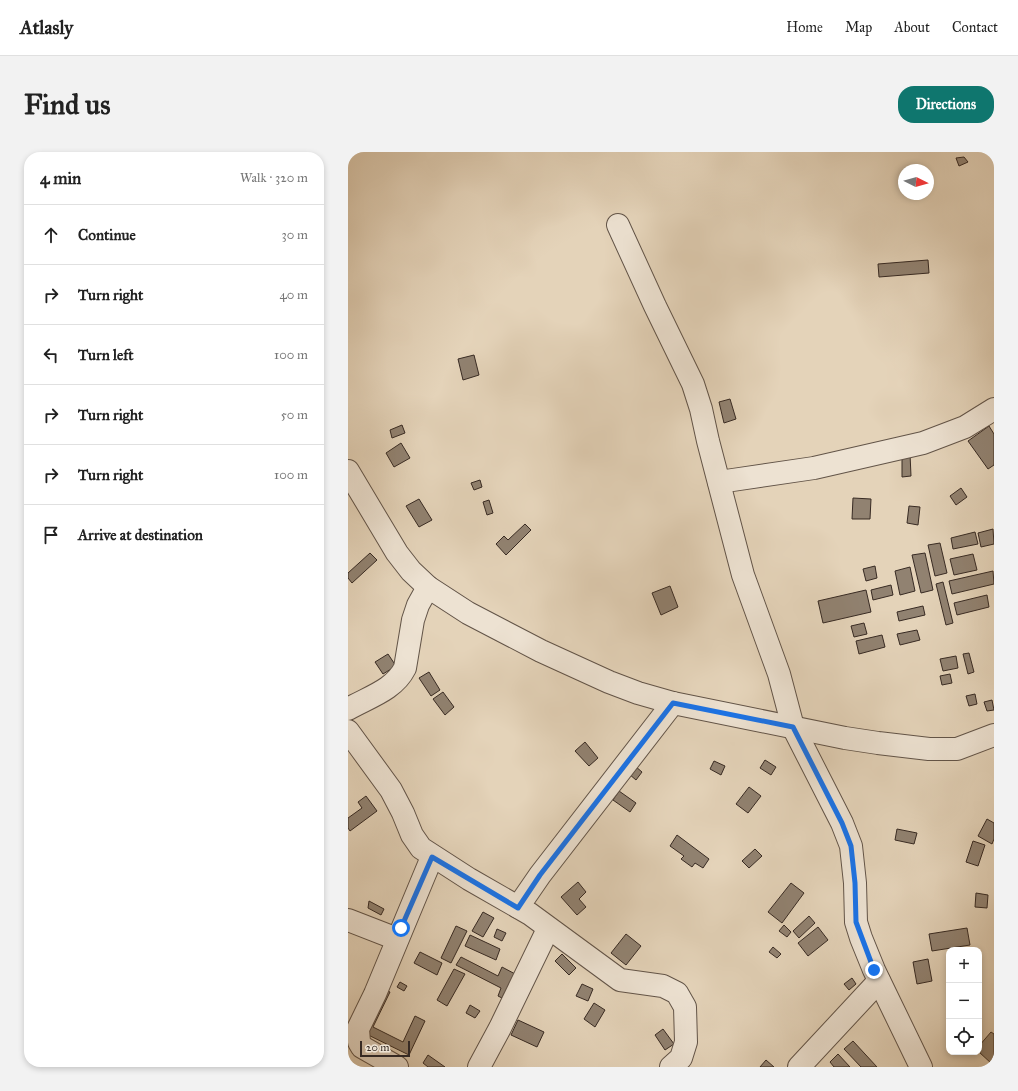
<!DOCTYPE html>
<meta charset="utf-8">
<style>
body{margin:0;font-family:"IM FELL Great Primer",serif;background:#f2f2f2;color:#222}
.controls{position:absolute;right:12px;bottom:12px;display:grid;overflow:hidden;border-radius:8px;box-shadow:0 2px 6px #0003}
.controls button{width:36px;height:36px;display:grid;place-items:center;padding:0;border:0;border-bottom:1px solid #e0e0e0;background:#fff;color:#222;font:20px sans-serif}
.compass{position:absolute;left:550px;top:12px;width:36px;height:36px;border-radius:50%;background:#fff;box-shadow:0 2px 6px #0003;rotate:95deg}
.scale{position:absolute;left:12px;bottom:10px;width:50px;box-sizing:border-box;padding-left:4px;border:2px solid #372a23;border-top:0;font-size:11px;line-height:14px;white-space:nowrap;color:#372a23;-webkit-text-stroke:3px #ede2d2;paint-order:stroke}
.stop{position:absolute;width:12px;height:12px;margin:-9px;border:3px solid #1a73e8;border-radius:50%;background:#fff}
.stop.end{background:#1a73e8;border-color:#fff;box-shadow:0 1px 4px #0008}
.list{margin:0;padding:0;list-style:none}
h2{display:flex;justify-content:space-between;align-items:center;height:52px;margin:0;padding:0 16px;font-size:17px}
h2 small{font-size:13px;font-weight:400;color:#767676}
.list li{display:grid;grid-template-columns:26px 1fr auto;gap:12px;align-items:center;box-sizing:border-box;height:60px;padding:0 16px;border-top:1px solid #e0e0e0}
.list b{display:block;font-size:15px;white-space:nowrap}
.list em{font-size:13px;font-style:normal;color:#767676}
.icon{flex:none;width:22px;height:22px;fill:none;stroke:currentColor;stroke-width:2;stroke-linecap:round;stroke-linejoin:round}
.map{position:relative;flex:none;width:646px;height:915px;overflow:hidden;border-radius:16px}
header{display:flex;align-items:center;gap:24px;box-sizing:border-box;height:56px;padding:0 20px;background:#fff;border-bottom:1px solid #e0e0e0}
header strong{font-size:19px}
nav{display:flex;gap:22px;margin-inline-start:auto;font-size:14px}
.intro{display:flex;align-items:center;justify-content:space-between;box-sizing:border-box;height:96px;padding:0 24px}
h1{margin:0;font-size:28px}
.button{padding:10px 18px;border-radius:16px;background:#0f766e;color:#fff;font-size:14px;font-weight:700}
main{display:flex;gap:24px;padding:0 24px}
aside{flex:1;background:#fff;border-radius:16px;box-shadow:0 2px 6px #0003}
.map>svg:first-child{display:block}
.building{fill:#918271;stroke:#372a23}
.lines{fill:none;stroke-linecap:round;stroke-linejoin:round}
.minor-casing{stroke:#625448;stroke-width:24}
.minor{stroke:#ede2d2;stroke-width:22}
.route{stroke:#1a73e8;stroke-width:5}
</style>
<header>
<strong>Atlasly</strong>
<nav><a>Home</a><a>Map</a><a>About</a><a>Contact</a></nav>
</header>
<div class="intro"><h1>Find us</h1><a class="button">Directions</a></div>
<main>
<aside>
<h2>4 min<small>Walk · 320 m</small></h2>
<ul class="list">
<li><svg class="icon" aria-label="ahead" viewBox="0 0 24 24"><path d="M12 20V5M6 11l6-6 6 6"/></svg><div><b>Continue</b></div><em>30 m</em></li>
<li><svg class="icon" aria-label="right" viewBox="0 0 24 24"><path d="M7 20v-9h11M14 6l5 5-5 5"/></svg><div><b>Turn right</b></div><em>40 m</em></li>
<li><svg class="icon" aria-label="left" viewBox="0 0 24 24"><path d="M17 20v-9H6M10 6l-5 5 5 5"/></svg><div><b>Turn left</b></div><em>100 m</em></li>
<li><svg class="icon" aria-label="right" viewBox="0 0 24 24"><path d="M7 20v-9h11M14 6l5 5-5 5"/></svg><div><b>Turn right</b></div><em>50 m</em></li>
<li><svg class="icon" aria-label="right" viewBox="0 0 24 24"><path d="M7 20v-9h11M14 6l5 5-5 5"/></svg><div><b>Turn right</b></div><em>100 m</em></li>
<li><svg class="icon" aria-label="arrive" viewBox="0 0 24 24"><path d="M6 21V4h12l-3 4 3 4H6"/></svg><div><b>Arrive at destination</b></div></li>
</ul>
</aside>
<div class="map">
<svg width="646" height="915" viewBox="0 0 646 915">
<rect width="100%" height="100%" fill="#e4d3b9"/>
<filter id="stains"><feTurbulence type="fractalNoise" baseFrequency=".005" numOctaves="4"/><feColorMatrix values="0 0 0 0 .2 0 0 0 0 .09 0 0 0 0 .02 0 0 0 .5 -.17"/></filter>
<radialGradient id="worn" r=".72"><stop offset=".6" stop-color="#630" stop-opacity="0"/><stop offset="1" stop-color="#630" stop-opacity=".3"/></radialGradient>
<g class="building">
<path d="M616,5L620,10L611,14L608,6Z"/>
<path d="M580,108L581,121L531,125L530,112Z"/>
<path d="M126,203L131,223L115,228L110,207Z"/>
<path d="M382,247L388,267L376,271L371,250Z"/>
<path d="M54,273L57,281L44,286L42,278Z"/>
<path d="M641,274L646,282V313L640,317L620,289Z"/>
<path d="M53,291L62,306L46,315L38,301Z"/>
<path d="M562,302L563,324L554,325V303Z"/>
<path d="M132,328L134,335L126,338L123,331Z"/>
<path d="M613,336L619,345L608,353L602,344Z"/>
<path d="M505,346L523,347L522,367H504Z"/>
<path d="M71,347L84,368L71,375L58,354Z"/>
<path d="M141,348L145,361L139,363L135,350Z"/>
<path d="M561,354L572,355L570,373L559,371Z"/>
<path d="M177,372L183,378L158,403L148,392L156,384L160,388Z"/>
<path d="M645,377L646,392L633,395L630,381Z"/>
<path d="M627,380L630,392L605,397L603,386Z"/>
<path d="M592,391L599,421L587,424L580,393Z"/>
<path d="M22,401L29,408L4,431L0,426V421Z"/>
<path d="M577,401L585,438L573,441L564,403Z"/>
<path d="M625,402L629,418L606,423L602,407Z"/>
<path d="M527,414L529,426L518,429L515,417Z"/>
<path d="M562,415L567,439L552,443L547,419Z"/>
<path d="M645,419L646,432L604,442L601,429Z"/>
<path d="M595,430L605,471L598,473L588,432Z"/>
<path d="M543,433L545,443L525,448L523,438Z"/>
<path d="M322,434L330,455L313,463L304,441Z"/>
<path d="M518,438L523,460L475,471L470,449Z"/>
<path d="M639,443L641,455L609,463L606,451Z"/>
<path d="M575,454L577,463L551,469L549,460Z"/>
<path d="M516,471L519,482L506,485L503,474Z"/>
<path d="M569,478L572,488L552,493L549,482Z"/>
<path d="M534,483L537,495L511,502L508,489Z"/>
<path d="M621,501L626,520L620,522L615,502Z"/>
<path d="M40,502L48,514L35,522L27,510Z"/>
<path d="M608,504L610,516L595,519L592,507Z"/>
<path d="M81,520L92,538L83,544L71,526Z"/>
<path d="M602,522L604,531L594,533L592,524Z"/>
<path d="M95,540L106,555L97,563L85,547Z"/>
<path d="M627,542L629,552L621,554L618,544Z"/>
<path d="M644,548L646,558L639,559L636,550Z"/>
<path d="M237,590L250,606L241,614L227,599Z"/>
<path d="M417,608L428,615L423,623L412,616Z"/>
<path d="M366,609L377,614L373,623L362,617Z"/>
<path d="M287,614L294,620L288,628L281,622Z"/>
<path d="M401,635L413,644L400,661L388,652Z"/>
<path d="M271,639L288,651L282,660L265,648Z"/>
<path d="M18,644L29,659L2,679L0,676V666L14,656L10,650Z"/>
<path d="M639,667L646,671V687L644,692L630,684Z"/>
<path d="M549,677L569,681L566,692L547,688Z"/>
<path d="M329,683L361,707L355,716L347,711L344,715L333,707L336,704L322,694Z"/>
<path d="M625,689L637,693L630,714L618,710Z"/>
<path d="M407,697L414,704L401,716L394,709Z"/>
<path d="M230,730L238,740L231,747L238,755L229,763L213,745Z"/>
<path d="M443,731L456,741L434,771L420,760Z"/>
<path d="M628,741L640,743L639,756L627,755Z"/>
<path d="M21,749L36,757L33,763L20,756Z"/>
<path d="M135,760L146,766L135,785L124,779Z"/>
<path d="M461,764L467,771L451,786L445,779Z"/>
<path d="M436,773L443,780L439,785L431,779Z"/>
<path d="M108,774L119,779L103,811L93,806Z"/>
<path d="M470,775L480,788L460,804L450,791Z"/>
<path d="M619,776L622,793L584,799L581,782Z"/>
<path d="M149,777L158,781L154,789L146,785Z"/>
<path d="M278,782L293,794L278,813L263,801Z"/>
<path d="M122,783L152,797L148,808L117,794Z"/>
<path d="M425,795L433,802L429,806L421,800Z"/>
<path d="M72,800L94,811L89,823L66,811Z"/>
<path d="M214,802L228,816L221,823L207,809Z"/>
<path d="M113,805L150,824L154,815L169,823L160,842L157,840L154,846L150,844L153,836L108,813Z"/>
<path d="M580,807L584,829L569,832L565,810Z"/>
<path d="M106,817L117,822L99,854L89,848Z"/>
<path d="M504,826L508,832L501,838L496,832Z"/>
<path d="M52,830L59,834L56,839L49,835Z"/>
<path d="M234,832L245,837L240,849L228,844Z"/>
<path d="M33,836L42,840L25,875L55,890L67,864L77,869L61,903L12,879Z"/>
<path d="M246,851L257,858L247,875L236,867Z"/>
<path d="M122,853L132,859L127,866L118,861Z"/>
<path d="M170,868L196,880L189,895L163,883Z"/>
<path d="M315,877L326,892L317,898L307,883Z"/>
<path d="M643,880L646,882V910L644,912L631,900V894Z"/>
<path d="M505,889L529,915H513L496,897Z"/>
<path d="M490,902L502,915H486L482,910Z"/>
<path d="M80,903L97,915H80L75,911Z"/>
<path d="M418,908L426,915H412Z"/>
</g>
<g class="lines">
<g class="minor-casing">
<g id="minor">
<path d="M270,73L307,154L345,232L353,257L360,289L395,423L431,522L445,575L494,671L503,694L507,731L508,770L513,786L526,818L573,915"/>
<path d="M0,319L49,401L63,419L80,435L120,461L193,499L261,530L290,541L325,551L497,586L530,591L581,597H609L646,583"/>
<path d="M371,330L466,316L575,291L617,275L646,257"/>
<path d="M0,557C21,545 46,538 57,516L65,468L70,453L80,435"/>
<path d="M0,579L43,638L55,661L64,683L73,696L121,727L182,762L272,828L315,834L329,841L337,855L338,890L333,906L323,915"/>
<path d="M170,755L192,723L325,551"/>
<path d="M0,768L49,787"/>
<path d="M49,915L14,895L11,890L10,877L27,842L84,705"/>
<path d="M131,915L152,876L200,777"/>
<path d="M451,915L531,829"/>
</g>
</g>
<use href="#minor" class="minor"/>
</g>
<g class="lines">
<path class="route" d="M53,776L84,705L170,756L192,723L325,551L445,575L494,671L503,694L507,731L508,770L526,818"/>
</g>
<rect width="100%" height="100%" filter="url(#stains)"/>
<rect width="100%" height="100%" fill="url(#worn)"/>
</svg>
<div class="controls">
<button>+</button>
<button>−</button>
<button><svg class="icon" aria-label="locate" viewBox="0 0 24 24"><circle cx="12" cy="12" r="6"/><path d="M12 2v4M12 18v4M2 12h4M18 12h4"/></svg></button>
</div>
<svg class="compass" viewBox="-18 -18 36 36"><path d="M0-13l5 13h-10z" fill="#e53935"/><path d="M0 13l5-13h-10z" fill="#767676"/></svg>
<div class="scale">20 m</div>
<div class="stop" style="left:53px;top:776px"></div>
<div class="stop end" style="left:526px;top:818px"></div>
</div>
</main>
